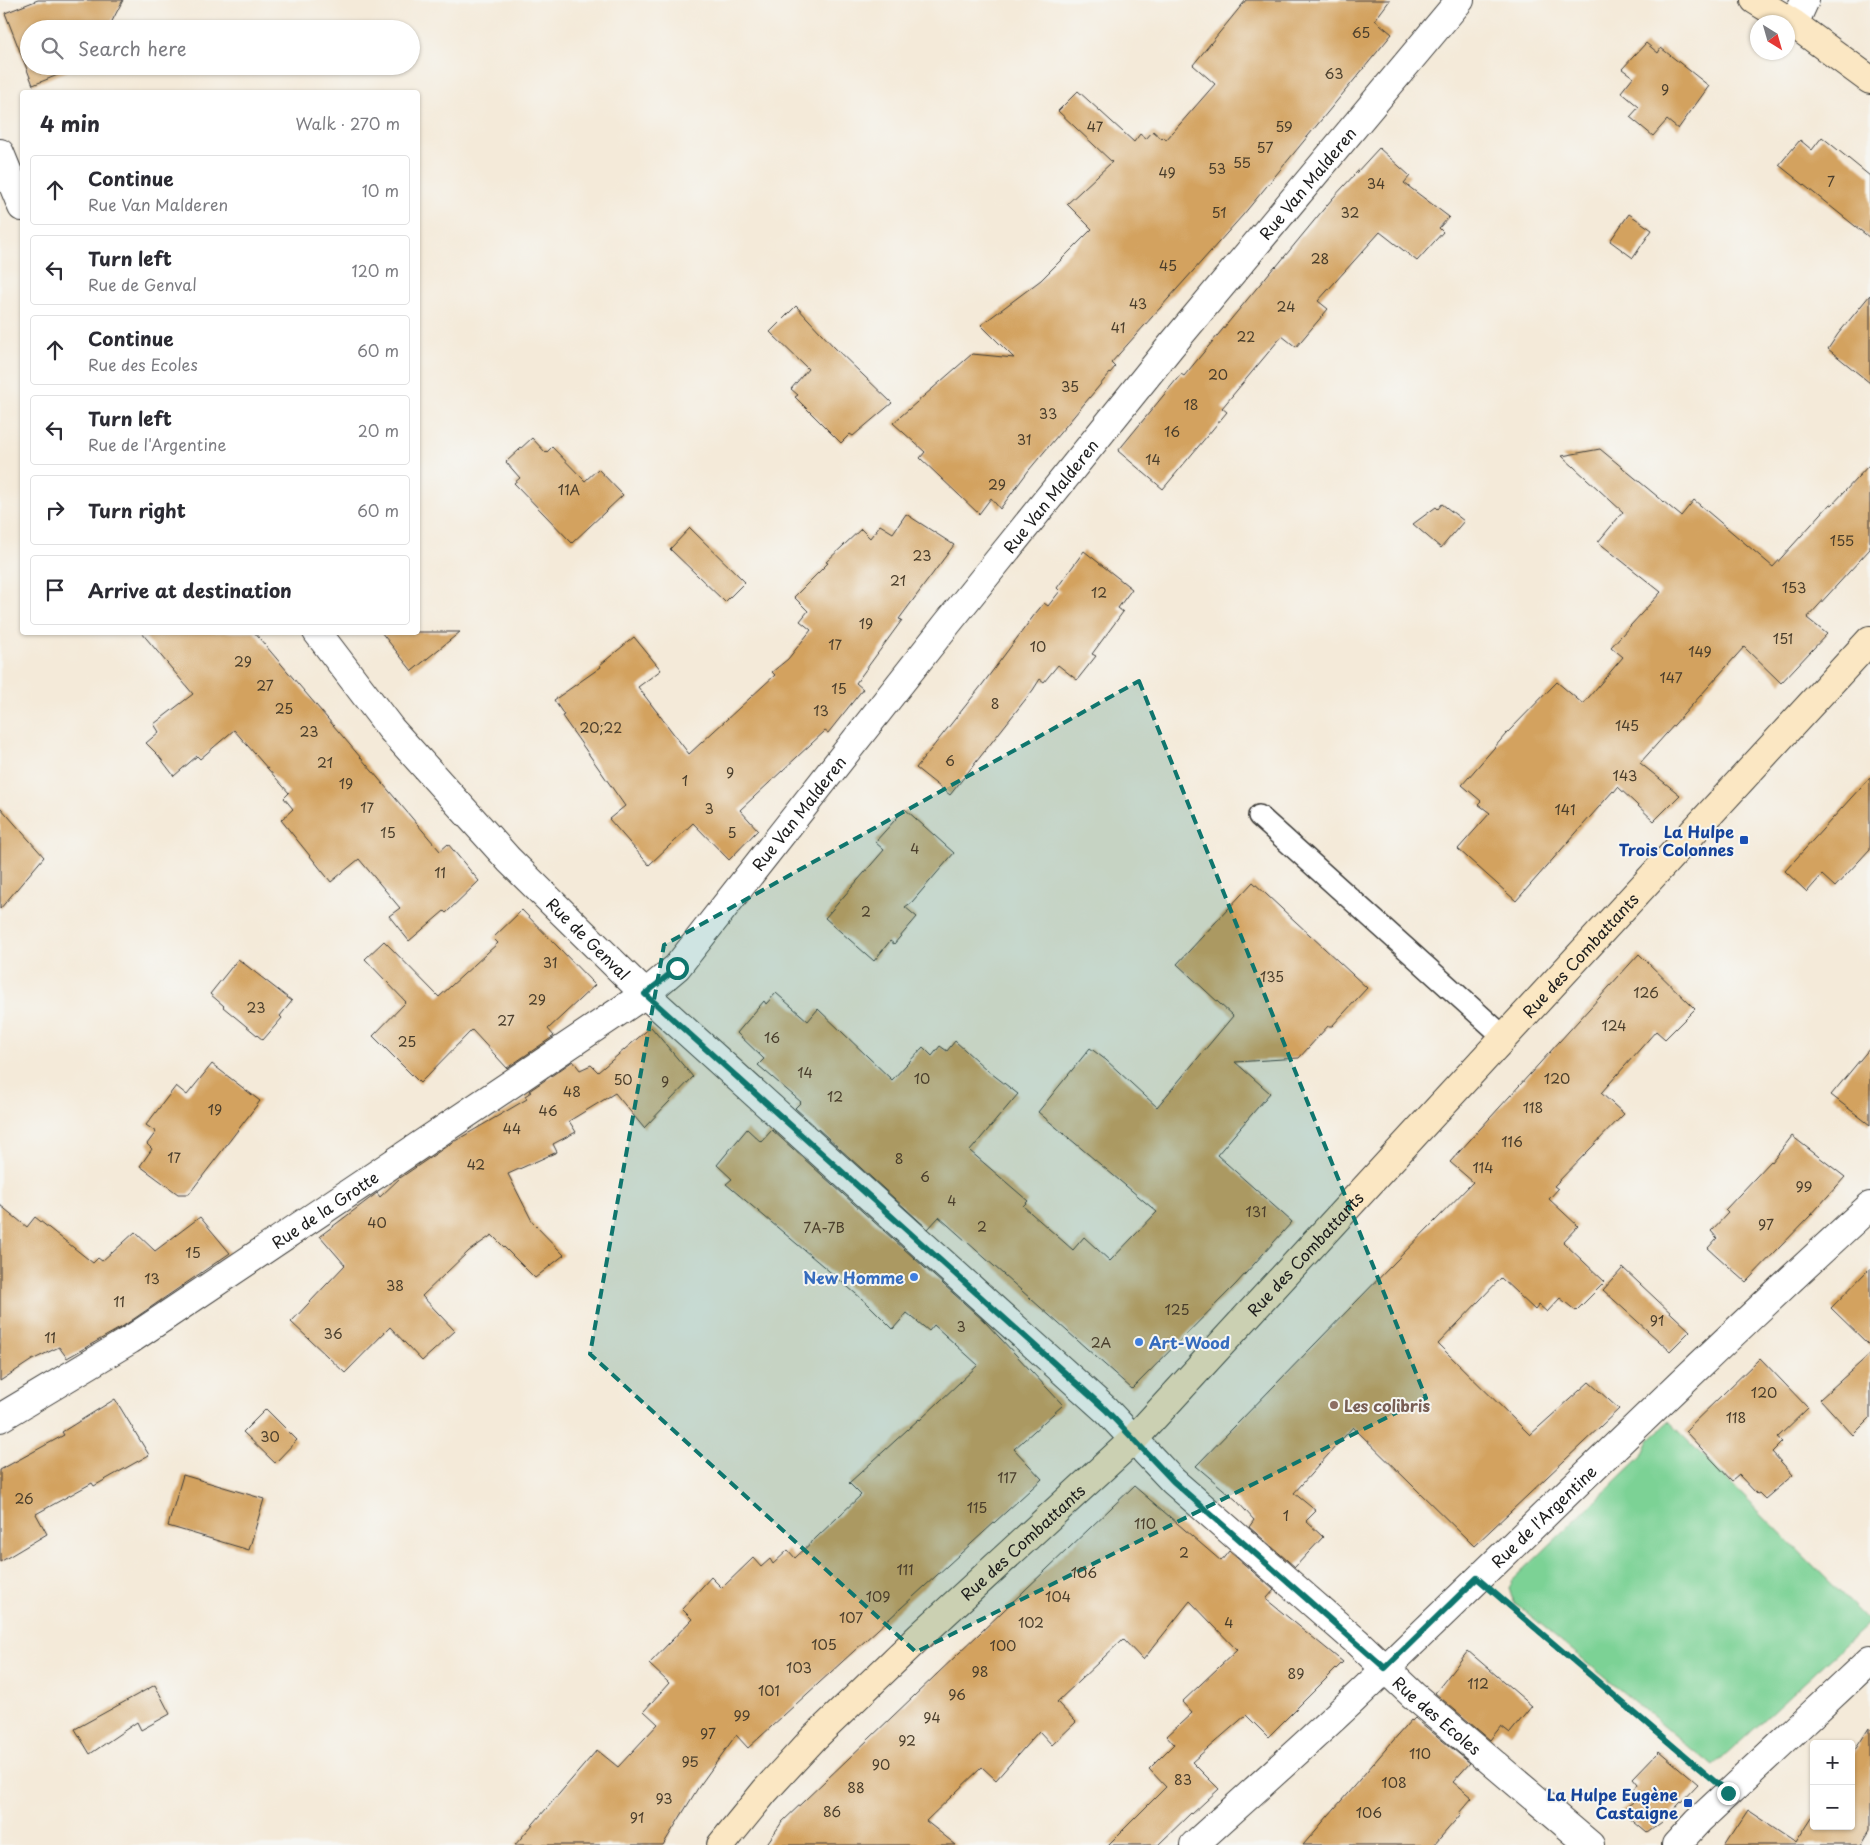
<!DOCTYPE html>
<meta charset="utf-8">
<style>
body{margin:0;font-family:"Playpen Sans",sans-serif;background:#f2f2f3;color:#2b2b33}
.controls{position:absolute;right:15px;bottom:15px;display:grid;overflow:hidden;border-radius:5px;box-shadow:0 1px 4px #0004}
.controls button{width:45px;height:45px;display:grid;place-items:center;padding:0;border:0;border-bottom:1px solid #e1e1e2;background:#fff;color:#2b2b33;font:25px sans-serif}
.compass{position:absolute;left:1750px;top:15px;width:45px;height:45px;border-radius:50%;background:#fff;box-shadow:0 1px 4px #0004;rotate:143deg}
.stop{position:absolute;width:15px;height:15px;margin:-11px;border:4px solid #0f766e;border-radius:50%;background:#fff}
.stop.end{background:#0f766e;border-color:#fff;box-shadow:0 1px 5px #0008}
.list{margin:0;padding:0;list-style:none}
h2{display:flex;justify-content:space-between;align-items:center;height:65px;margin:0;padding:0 20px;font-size:21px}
h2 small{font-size:16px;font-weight:400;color:#7c7c81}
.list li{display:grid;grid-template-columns:32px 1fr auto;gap:15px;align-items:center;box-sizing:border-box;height:70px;margin:0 10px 10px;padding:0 10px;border:1px solid #e1e1e2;border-radius:5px}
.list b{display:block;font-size:19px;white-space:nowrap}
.list p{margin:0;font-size:16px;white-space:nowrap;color:#7c7c81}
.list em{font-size:16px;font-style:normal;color:#7c7c81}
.icon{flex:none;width:28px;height:28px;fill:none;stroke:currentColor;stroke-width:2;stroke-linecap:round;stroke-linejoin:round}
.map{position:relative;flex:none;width:1870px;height:1845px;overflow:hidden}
.search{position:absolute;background:#fff;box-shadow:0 1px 4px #0004;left:20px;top:20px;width:400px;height:55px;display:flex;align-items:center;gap:12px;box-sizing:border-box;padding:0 18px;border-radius:28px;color:#7c7c81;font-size:19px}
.panel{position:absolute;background:#fff;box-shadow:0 1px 4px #0004;left:20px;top:90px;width:400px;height:545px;border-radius:5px}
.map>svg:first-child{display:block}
.green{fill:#7cd295;stroke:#4c7758}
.building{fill:#d3a25e}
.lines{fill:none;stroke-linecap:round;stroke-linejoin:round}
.lane-casing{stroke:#3c3b38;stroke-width:24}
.street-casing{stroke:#3c3b38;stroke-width:30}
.secondary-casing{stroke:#3c3b38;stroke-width:30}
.path{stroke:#3c3b38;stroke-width:3;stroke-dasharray:4 4;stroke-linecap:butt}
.lane{stroke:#fff;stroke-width:21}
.street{stroke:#fff;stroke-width:28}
.secondary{stroke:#fbe7c3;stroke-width:28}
.route{stroke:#0f766e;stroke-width:6}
.marked{fill:#0f766e;fill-opacity:0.2;stroke:#0f766e;stroke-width:4;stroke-dasharray:10 6;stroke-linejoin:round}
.transit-dot{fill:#1a4fb4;stroke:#f6f6f2;stroke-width:2}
.shop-dot{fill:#3f7fe0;stroke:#f6f6f2;stroke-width:2}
.education-dot{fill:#8d6e63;stroke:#f6f6f2;stroke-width:2}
.labels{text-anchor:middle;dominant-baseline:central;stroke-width:4;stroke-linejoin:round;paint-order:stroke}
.number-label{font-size:14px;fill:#4a3e2c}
.street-label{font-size:16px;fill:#1c1c1c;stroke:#f6f6f2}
.transit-label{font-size:16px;font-weight:bold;fill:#164399;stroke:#f6f6f2;text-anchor:end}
.shop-label{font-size:16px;font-weight:bold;fill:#366cbe;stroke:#f6f6f2;text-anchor:end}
.education-label{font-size:16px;font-weight:bold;fill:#785e54;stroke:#f6f6f2;text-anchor:start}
</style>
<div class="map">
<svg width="1870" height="1845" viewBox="0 0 1870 1845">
<rect width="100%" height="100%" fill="#f6f6f2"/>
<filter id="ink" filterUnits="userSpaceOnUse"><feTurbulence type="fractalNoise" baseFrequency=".02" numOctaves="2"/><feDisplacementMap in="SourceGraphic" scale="10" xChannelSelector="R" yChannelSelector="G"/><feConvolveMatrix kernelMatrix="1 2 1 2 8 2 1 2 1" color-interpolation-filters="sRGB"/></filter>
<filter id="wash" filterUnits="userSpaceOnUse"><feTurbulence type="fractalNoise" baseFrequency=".0096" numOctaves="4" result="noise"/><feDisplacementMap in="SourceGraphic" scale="20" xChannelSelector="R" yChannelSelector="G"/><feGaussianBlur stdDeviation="1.12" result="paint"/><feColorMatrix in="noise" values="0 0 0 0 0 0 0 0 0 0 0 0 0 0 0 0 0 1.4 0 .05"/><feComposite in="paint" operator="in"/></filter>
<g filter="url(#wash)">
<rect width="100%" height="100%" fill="#f4ead9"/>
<path class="green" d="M1669,1422L1870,1622L1713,1767L1514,1602L1509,1589L1513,1580L1642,1456L1649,1440Z"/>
<g id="blocks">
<g class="building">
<path d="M38,0H123L108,29H29V66H80L33,85L5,13Z"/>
<path d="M1246,0H1390L1375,20L1392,34L1243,215L1111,363L1115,367L1029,470L1000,509L991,498L979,514L920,458L925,452L893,423L972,354L1014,358L981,325L1041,280L1092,229L1067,204L1112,162L1058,111L1078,91L1134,142L1140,134L1146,139L1153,131L1162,139L1164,137L1166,140L1215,84L1193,65Z"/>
<path d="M1646,43L1658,53L1661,48L1709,86L1678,129L1667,120L1653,136L1630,117L1639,107L1621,92L1633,77L1622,69Z"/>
<path d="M1822,137L1870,176V238L1779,165L1800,140L1812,150Z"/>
<path d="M1379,148L1410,176L1404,183L1449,217L1439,228L1443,232L1417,261L1380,232L1318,301L1328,309L1296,347L1282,336L1222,408L1227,412L1163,489L1118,451L1181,374L1184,376L1275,266L1276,267L1332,199Z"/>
<path d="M1629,214L1652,230L1633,258L1610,241Z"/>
<path d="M1870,295V383L1828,349L1838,334Z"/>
<path d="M796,306L834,347L892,403L853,436L850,434L841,443L795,397L798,395L791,389L808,369L770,332Z"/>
<path d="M532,438L546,453L552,447L585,481L598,469L623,495L572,543L514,483L520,478L506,462Z"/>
<path d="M1600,449L1681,516L1694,500L1773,567L1830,504L1832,505L1870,464V549L1807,618L1827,634L1781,683L1744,647L1640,763L1680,795L1654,821L1618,787L1614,792L1613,791L1516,901L1458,849L1490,813L1478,804L1481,801L1462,785L1506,734L1557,682L1583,704L1623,657L1611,647L1661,592L1598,542L1623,512L1562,456Z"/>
<path d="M1442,504L1464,521L1441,548L1413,524L1436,507L1438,509Z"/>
<path d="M906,514L954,545L899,619L902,620L856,683L863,689L828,733L825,731L740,810L758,830L729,860L693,823L649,865L609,819L625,806L562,716L564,715L554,700L601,667L600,665L634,637L661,670L638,687L689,754L775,675L772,672L788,659L811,630L800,621L808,611L794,597L828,563L826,562L861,529L870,538L880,525L893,533Z"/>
<path d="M690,528L745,582L725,602L670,549Z"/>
<path d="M1084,551L1132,589L1118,608L1123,612L1092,654L1096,656L1077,680L1058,665L1044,682L1040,679L1033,690L950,795L916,768L982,685L1035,614L1044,603L1048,606L1060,591L1057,588Z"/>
<path d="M141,632H254L440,851L448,844L479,881L446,913L444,911L409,941L389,916L400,908L359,859L331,882L281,820L293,809L284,798L289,793L234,730L200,759L197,756L174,776L158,755L146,743L159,732L154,724L193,694Z"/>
<path d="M381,632H460L412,671Z"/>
<path d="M1870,777V849L1835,887L1822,875L1807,892L1785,871Z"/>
<path d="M0,807L44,857L0,909Z"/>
<path d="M905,809L954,853L912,902L905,907L917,917L894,944L890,941L874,961L825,918L884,850L875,842Z"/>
<path d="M1253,882L1367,988L1332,1026H1328L1299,1058L1235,1062L1270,1093L1217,1155L1292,1222L1236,1284L1132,1389L939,1217L928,1229L795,1108L801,1102L758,1065L764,1059L737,1033L764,1001L766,1004L776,993L808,1021L818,1009L892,1080L923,1047L932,1056L940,1046L947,1051L955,1041L987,1070L1018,1094L970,1151L1028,1201L1023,1206L1073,1250L1084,1237L1110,1261L1157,1212L1038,1112L1090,1048L1106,1060L1157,1107L1233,1016L1177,964Z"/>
<path d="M522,910L595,985L548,1029L554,1036L507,1068L472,1030L420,1083L373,1036L406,1002L365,959L384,941L439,997L498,943L493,938Z"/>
<path d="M1639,954L1695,1009L1665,1039L1656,1031L1601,1093L1624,1114L1554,1186L1558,1189L1549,1199L1578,1226L1563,1242L1605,1282L1576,1311L1560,1298L1547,1312L1539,1305L1535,1310L1501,1278L1438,1344L1530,1435L1589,1382L1619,1409L1474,1546L1353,1427L1294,1493L1316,1511L1306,1521L1323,1537L1295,1567L1249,1527L1254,1520L1236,1500L1196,1466L1473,1182L1450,1162Z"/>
<path d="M238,959L292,1001L280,1016L282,1018L263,1040L223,1007L224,1006L210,994Z"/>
<path d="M651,1027L693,1077L644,1128L615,1093L569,1121L576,1132L553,1144L557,1152L508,1174L533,1223L564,1255L535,1278L492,1235L469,1251L422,1296L455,1331L422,1361L390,1327L345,1373L291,1322L345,1265L320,1236L377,1193L380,1197L400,1178L450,1144L527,1099L525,1096L531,1092L529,1091L573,1061L580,1070L591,1065L598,1072Z"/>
<path d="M1870,1048V1125L1831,1095Z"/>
<path d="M212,1064L260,1101L189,1194H178L140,1166L152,1149L147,1144L156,1132L146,1125L176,1086L187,1095Z"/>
<path d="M747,1129L761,1142L772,1130L984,1321L1063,1405L1014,1449L1042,1479L748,1748L736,1735L698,1788L663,1845H515L597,1750L618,1767L658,1724L644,1711L669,1683L649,1664L692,1619L682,1609L711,1577L722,1588L753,1558L761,1567L770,1559L773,1564L788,1550L795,1558L861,1495L849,1483L919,1419L920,1420L978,1365L934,1325L929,1331L907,1313L893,1329L868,1304L726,1184L732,1179L717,1165Z"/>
<path d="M1792,1136L1845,1177L1811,1215L1746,1282L1708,1248L1717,1238L1711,1231L1728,1213L1725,1210L1771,1161L1772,1162Z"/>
<path d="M0,1205L27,1227L35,1217L93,1263L98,1258L102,1261L112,1252V1253L135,1232L155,1251L200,1217L230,1253L122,1327L67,1358L59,1347L32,1360L0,1381Z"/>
<path d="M1623,1268L1690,1331L1670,1351L1603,1290Z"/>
<path d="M1870,1268V1346L1831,1308Z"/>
<path d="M1870,1354V1418L1853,1435L1820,1399Z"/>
<path d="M1760,1358L1808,1408L1777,1438L1782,1442L1772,1452L1793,1475L1765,1499L1759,1493L1757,1494L1739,1475L1732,1481L1685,1431Z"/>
<path d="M115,1399L149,1455L94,1486L92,1483L36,1514L47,1534L0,1562V1470L64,1435L62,1432Z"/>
<path d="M266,1409L297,1440L275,1463L243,1432Z"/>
<path d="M183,1475L264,1499L249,1550L168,1526Z"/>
<path d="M1134,1486L1221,1561L1229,1551L1274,1590L1267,1598V1600L1343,1662L1268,1737L1246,1715L1192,1762L1219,1789L1192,1814L1191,1813L1158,1845H1108L1166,1787L1149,1769L1174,1744L1167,1736L1192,1713L1182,1702L1237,1650L1190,1601L1143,1660L1123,1639L1057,1702L1076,1722L1052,1745L1039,1731L996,1780L982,1767L926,1821L956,1845H766L782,1822Z"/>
<path d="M1468,1651L1532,1706L1510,1733L1501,1726L1490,1740L1435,1693Z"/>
<path d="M155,1685L170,1714L141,1730L137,1722L90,1754L75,1729Z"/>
<path d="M1415,1718L1470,1763L1453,1782L1472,1798L1459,1813L1461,1814L1434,1845H1303L1411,1720L1412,1721Z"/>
<path d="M1870,1727V1830L1861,1845H1725L1748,1810L1796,1842L1814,1814V1826H1851V1756Z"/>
<path d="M1659,1751L1698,1784L1662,1822L1647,1833L1621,1811L1640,1797L1634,1790L1638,1784L1633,1778Z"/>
</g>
</g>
</g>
<g filter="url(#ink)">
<use href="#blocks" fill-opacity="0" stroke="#3c3b38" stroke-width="1"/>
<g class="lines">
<g class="lane-casing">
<path id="lane" d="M1259,816L1504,1037"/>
</g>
<g class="street-casing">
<g id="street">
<path d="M1794,24L1805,0"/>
<path d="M0,153L22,207"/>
<path id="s1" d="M317,632L391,729L509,860L645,994L1106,1410L1173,1481L1356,1641L1413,1695L1590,1845"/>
<path id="s2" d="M0,1418L130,1340L645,994L677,967L947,624L1170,347L1460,0"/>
<path id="s3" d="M1194,1845C1247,1797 1301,1749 1353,1700C1525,1535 1694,1367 1870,1206"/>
<path d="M1676,1845L1698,1821L1870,1660"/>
</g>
</g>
<g class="secondary-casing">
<g id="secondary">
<path d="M1755,0L1794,24L1870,80"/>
<path id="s4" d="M721,1845L765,1791L814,1738L919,1637L1133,1440L1870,640"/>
</g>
</g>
<path class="path" d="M1502,1600L1703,1772"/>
<use href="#lane" class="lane"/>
<use href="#street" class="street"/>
<use href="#secondary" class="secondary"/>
</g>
</g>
<g class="lines" filter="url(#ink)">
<path class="route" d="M677,968L645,994L1106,1410L1173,1481L1385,1668L1477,1578L1728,1793"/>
</g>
<path class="marked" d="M1139,681L1426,1398L916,1652L590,1354L664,945Z"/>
<g class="transit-dot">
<rect x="1739" y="835" width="10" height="10" rx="2.5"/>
<rect x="1683" y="1798" width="10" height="10" rx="2.5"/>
</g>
<g class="shop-dot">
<circle cx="914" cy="1277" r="5"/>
<circle cx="1139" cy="1342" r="5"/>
</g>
<circle class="education-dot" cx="1334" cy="1405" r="5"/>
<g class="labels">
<g class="number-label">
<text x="1361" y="32">65</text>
<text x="1334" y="73">63</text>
<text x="1665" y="89">9</text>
<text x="1095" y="126">47</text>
<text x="1284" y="126">59</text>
<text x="1265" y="147">57</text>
<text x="1242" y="162">55</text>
<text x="1217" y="168">53</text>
<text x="1167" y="172">49</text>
<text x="1831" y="181">7</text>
<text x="1376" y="183">34</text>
<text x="1219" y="212">51</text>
<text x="1350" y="212">32</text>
<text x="1320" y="258">28</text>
<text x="1168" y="265">45</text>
<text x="1138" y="303">43</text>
<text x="1286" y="306">24</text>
<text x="1118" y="327">41</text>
<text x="1246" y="336">22</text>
<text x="1218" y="374">20</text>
<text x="1070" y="386">35</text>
<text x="1191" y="404">18</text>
<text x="1048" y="413">33</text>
<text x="1172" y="431">16</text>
<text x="1024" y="439">31</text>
<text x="1153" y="459">14</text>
<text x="997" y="484">29</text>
<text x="569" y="489">11A</text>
<text x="1842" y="540">155</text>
<text x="922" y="555">23</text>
<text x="898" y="580">21</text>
<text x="1794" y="587">153</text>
<text x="1099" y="592">12</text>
<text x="866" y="623">19</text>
<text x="1783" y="638">151</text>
<text x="835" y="644">17</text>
<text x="1038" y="646">10</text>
<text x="1700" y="651">149</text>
<text x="243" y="661">29</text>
<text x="1671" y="677">147</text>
<text x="265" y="685">27</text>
<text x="839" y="688">15</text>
<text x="995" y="703">8</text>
<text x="284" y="708">25</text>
<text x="821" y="710">13</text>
<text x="1627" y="725">145</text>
<text x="601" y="727">20;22</text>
<text x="309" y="731">23</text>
<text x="950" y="760">6</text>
<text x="325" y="762">21</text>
<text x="730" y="772">9</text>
<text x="1625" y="775">143</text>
<text x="685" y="780">1</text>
<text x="346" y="783">19</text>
<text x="367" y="807">17</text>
<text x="709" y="808">3</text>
<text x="1565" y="809">141</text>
<text x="388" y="832">15</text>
<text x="732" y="832">5</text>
<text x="915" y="848">4</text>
<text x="440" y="872">11</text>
<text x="866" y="911">2</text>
<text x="550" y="962">31</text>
<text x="1272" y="976">135</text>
<text x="1646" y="992">126</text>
<text x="537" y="999">29</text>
<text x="256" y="1007">23</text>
<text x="506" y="1020">27</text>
<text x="1614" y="1025">124</text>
<text x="772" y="1037">16</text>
<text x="407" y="1041">25</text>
<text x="805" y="1072">14</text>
<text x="922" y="1078">10</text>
<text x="1557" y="1078">120</text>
<text x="623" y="1079">50</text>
<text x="665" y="1081">9</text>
<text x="572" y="1091">48</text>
<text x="835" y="1096">12</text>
<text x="1533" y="1107">118</text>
<text x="215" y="1109">19</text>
<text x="548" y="1110">46</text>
<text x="512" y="1128">44</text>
<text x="1512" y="1141">116</text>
<text x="174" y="1157">17</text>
<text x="899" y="1158">8</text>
<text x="476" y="1164">42</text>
<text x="1483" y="1167">114</text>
<text x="925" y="1176">6</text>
<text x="1804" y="1186">99</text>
<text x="952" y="1200">4</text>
<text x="1256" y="1211">131</text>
<text x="377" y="1222">40</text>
<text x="1766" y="1224">97</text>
<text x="982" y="1226">2</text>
<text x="824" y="1227">7A-7B</text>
<text x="193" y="1252">15</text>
<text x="152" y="1278">13</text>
<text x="395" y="1285">38</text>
<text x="119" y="1301">11</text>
<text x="1177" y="1309">125</text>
<text x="1657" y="1320">91</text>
<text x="961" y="1326">3</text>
<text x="333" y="1333">36</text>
<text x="50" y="1337">11</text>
<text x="1101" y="1342">2A</text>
<text x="1764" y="1392">120</text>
<text x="1736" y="1417">118</text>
<text x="270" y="1436">30</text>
<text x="1007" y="1477">117</text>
<text x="24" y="1498">26</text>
<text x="977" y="1507">115</text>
<text x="1286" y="1515">1</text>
<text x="1145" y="1523">110</text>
<text x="1184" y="1552">2</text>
<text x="905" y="1569">111</text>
<text x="1084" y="1572">106</text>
<text x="878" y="1596">109</text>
<text x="1058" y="1596">104</text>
<text x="851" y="1617">107</text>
<text x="1031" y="1622">102</text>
<text x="1229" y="1622">4</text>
<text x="824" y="1644">105</text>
<text x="1003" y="1645">100</text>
<text x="799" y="1667">103</text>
<text x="980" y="1671">98</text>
<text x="1296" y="1673">89</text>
<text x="1478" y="1683">112</text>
<text x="769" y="1690">101</text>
<text x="957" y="1694">96</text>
<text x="742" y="1715">99</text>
<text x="932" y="1717">94</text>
<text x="708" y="1733">97</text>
<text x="907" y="1740">92</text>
<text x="1420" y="1753">110</text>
<text x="690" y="1761">95</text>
<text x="881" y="1764">90</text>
<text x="1183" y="1779">83</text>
<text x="1394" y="1782">108</text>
<text x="856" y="1787">88</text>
<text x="664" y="1798">93</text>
<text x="832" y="1811">86</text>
<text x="1369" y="1812">106</text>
<text x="637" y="1817">91</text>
</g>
<g class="street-label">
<text stroke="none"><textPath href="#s2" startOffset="1820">Rue Van Malderen</textPath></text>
<text stroke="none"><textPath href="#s2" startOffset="1415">Rue Van Malderen</textPath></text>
<text stroke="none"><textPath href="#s2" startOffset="1010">Rue Van Malderen</textPath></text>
<text stroke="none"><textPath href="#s1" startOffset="410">Rue de Genval</textPath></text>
<text stroke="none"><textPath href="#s4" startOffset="1238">Rue des Combattants</textPath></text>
<text stroke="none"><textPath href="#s2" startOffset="386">Rue de la Grotte</textPath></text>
<text stroke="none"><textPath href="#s4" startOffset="832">Rue des Combattants</textPath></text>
<text stroke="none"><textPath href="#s3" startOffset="480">Rue de l'Argentine</textPath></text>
<text stroke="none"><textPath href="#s4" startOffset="428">Rue des Combattants</textPath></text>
<text stroke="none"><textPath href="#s1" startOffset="1561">Rue des Ecoles</textPath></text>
</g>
<g class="transit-label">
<text x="1734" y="831">La Hulpe<tspan x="1734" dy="18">Trois Colonnes</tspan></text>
<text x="1678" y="1794">La Hulpe Eugène<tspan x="1678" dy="18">Castaigne</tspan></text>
</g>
<g class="shop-label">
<text x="904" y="1277">New Homme</text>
<text x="1149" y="1342" text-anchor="start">Art-Wood</text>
</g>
<g class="education-label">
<text x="1344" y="1405">Les colibris</text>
</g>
</g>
</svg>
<div class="controls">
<button>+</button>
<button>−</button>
</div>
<svg class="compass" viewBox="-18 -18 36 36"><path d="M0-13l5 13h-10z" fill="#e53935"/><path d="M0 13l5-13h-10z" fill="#7c7c81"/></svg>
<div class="stop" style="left:677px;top:968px"></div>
<div class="stop end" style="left:1728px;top:1793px"></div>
<div class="search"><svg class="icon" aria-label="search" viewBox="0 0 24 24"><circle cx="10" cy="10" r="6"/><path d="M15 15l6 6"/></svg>Search here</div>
<section class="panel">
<h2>4 min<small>Walk · 270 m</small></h2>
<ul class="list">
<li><svg class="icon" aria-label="ahead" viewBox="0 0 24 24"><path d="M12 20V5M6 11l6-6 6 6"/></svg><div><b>Continue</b><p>Rue Van Malderen</p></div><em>10 m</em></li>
<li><svg class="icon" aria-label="left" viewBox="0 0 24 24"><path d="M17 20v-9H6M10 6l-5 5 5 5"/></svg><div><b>Turn left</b><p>Rue de Genval</p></div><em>120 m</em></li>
<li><svg class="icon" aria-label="ahead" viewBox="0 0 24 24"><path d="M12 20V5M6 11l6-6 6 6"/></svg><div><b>Continue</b><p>Rue des Ecoles</p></div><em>60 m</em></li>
<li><svg class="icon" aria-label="left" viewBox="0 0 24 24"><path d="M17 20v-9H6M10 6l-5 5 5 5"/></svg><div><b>Turn left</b><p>Rue de l'Argentine</p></div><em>20 m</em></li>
<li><svg class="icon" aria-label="right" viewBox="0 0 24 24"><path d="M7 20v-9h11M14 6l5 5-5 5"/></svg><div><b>Turn right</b></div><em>60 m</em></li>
<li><svg class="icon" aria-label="arrive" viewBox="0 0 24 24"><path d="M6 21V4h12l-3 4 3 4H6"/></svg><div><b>Arrive at destination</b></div></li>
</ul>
</section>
</div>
